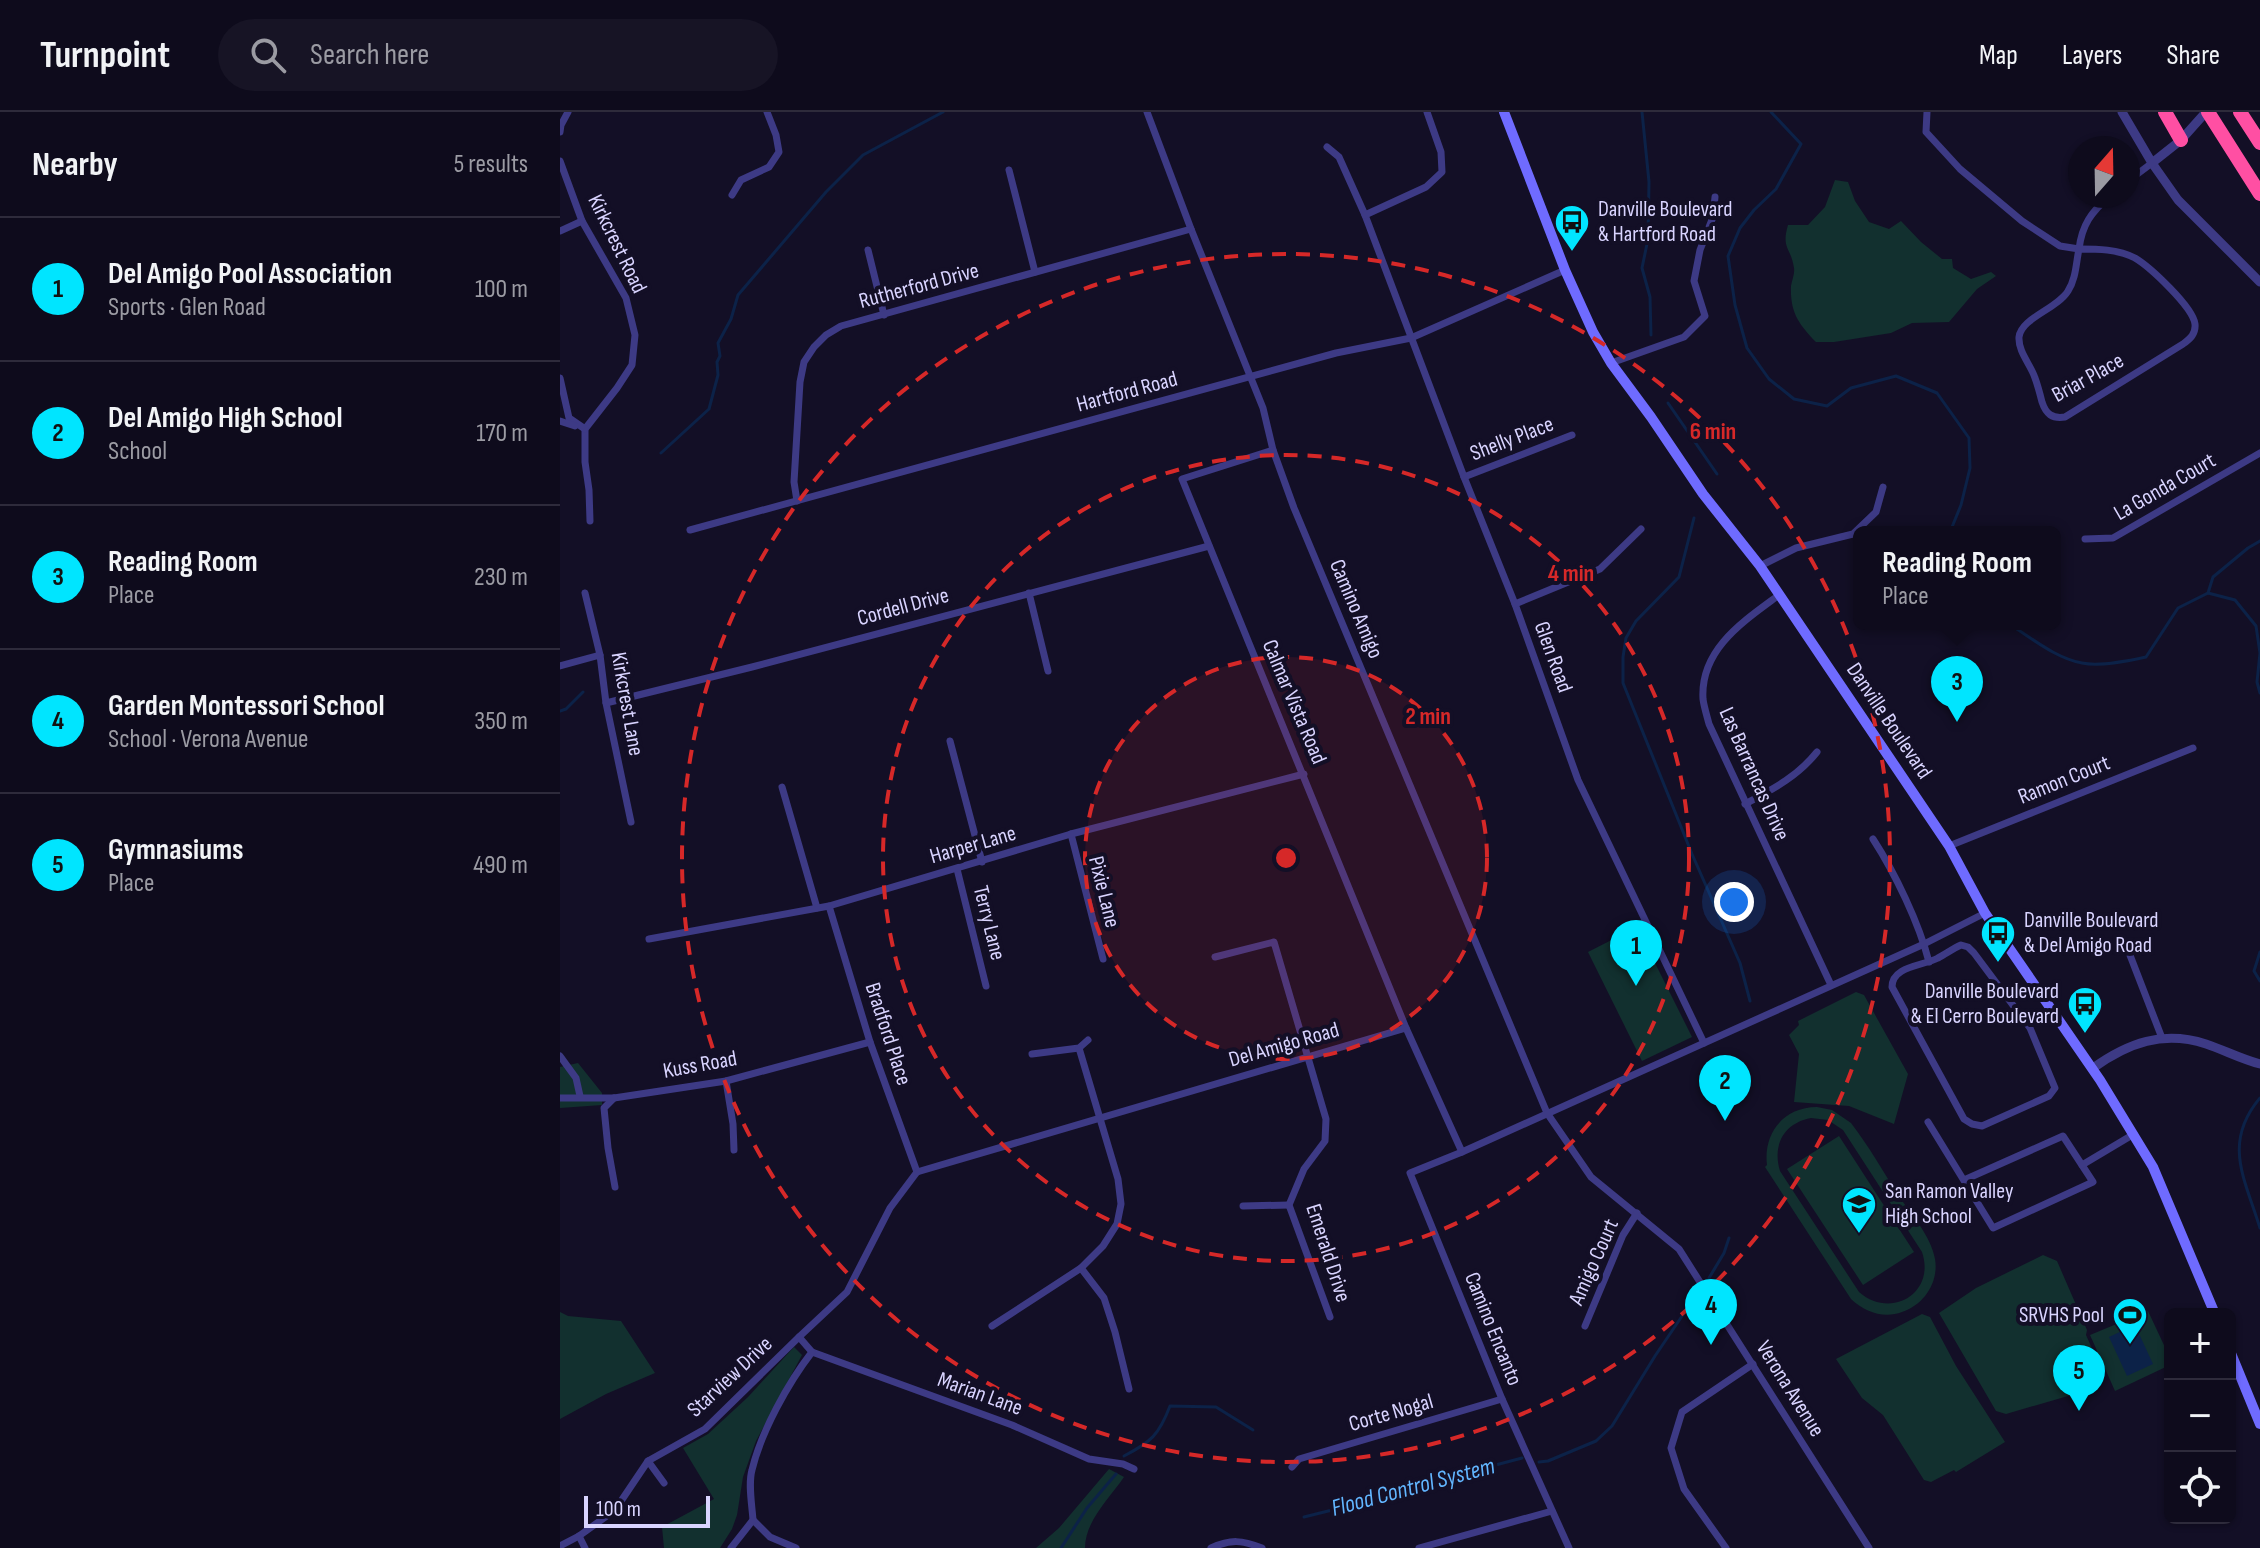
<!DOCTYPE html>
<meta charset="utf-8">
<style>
body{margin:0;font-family:"Sofia Sans Condensed",sans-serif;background:#171425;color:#f1f3f6}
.controls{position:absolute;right:24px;bottom:24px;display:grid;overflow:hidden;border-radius:12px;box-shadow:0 2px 6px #0004}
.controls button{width:72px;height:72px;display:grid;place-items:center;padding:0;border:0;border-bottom:2px solid #2e2b3b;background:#0e0b1c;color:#f1f3f6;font:40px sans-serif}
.compass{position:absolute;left:1508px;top:24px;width:72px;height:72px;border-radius:50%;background:#0e0b1c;box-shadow:0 2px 6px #0004;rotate:20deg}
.scale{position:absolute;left:24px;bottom:20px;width:126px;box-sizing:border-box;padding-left:8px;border:4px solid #d9d4ff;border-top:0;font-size:22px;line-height:28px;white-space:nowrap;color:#d9d4ff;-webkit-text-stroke:6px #130f26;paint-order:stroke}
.you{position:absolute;left:1174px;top:790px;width:28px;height:28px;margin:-20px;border:6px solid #fff;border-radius:50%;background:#1a73e8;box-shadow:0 0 0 12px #1a73e833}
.badge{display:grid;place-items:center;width:52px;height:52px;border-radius:50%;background:#00e5ff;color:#111;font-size:26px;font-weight:700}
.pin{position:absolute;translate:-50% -66px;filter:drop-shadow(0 2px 4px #0008)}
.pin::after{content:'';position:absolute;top:42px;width:28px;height:24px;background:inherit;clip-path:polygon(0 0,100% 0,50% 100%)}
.popup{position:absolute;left:1293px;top:414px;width:208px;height:104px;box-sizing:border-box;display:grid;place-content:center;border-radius:12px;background:#0e0b1c;filter:drop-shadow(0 2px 6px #0005);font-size:26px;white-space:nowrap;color:#9b9ba3}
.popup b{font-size:30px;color:#f1f3f6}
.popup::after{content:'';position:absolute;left:50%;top:100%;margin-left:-16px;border:16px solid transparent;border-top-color:#0e0b1c}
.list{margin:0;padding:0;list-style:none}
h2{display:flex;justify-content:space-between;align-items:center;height:104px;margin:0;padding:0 32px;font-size:34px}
h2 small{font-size:26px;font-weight:400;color:#9b9ba3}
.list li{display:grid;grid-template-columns:52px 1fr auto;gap:24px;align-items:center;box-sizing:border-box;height:144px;padding:0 32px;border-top:2px solid #2e2b3b}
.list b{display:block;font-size:30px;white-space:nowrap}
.list p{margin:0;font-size:26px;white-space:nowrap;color:#9b9ba3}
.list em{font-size:26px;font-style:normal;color:#9b9ba3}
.icon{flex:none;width:44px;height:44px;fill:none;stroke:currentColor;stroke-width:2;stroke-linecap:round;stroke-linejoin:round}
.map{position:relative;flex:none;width:1700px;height:1436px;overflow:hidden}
header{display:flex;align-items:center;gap:48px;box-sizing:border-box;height:112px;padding:0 40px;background:#0e0b1c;border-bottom:2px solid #2e2b3b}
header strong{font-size:38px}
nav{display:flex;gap:44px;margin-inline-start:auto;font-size:28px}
.search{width:560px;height:72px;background:#171425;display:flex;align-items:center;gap:20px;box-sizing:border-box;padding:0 28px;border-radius:44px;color:#9b9ba3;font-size:30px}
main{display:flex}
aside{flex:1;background:#0e0b1c}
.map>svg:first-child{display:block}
.green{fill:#12302f;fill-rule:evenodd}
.water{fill:#0c2248}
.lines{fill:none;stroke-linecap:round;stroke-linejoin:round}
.stream{stroke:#0c2248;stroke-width:3}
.minor{stroke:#3d3a85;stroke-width:7}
.tertiary{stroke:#3d3a85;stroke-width:9}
.secondary{stroke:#6f6bff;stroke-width:10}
.motorway{stroke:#ff4fa3;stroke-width:14}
.ring{fill:none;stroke:#d62828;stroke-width:4;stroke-dasharray:14 10}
.labels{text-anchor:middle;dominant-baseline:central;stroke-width:8;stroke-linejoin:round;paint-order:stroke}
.poi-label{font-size:22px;fill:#d9d4ff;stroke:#130f26;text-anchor:start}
.street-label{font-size:22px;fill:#d9d4ff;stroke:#130f26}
.water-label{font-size:24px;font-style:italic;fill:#62b6ff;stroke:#130f26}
.centre{fill:#d62828;stroke:#130f26;stroke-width:4}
.ring-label{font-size:24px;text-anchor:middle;font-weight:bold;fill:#d62828;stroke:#130f26;stroke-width:8;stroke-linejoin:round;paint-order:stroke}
</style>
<header>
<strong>Turnpoint</strong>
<div class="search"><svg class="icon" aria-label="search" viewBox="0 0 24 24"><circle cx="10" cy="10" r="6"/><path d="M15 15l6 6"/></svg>Search here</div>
<nav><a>Map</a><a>Layers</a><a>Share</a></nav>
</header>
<main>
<aside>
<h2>Nearby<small>5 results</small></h2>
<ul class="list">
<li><span class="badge">1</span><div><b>Del Amigo Pool Association</b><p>Sports · Glen Road</p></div><em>100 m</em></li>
<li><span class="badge">2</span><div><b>Del Amigo High School</b><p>School</p></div><em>170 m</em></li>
<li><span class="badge">3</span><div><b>Reading Room</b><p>Place</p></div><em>230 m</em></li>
<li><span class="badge">4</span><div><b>Garden Montessori School</b><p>School · Verona Avenue</p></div><em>350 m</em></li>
<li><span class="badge">5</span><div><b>Gymnasiums</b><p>Place</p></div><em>490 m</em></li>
</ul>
</aside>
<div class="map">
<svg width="1700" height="1436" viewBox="0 0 1700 1436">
<rect width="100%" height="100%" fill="#130f26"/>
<g class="green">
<path d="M1275,68L1288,70L1295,89L1309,110L1329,117L1341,109L1361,130L1382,147H1392L1393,156L1411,167L1431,160L1436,164L1417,177L1389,210L1352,211L1331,221L1274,230H1256C1239,212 1230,201 1231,174C1232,168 1235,161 1234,156C1231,135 1221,137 1228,113H1248L1265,95Z"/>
<path d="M1077,815L1132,925L1082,949L1028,840Z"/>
<path d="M1296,880L1304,883L1348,962L1334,1012L1289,994L1234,990L1239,942L1229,923L1239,913L1238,909Z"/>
<path d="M18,951L42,981V993L0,996V955Z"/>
<path d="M1257,995L1272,998L1291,1011C1308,1033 1323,1059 1338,1083C1351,1102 1371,1124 1375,1147C1379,1170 1364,1193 1342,1200C1324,1207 1305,1200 1291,1187L1205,1055L1207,1053C1203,1021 1224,995 1257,995ZM1251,1006L1268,1008L1283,1018L1362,1140C1376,1181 1331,1208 1299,1180L1220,1059C1212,1033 1224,1011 1251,1006Z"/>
<path d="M1279,1024L1354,1140L1303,1173L1227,1057Z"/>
<path d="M1483,1143L1497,1149L1527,1218L1526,1223L1543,1261L1541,1270L1508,1284L1446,1302L1436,1299L1379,1201L1416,1176Z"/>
<path d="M1588,1199L1610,1246V1253L1555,1279L1530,1223Z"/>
<path d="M0,1200L8,1204L61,1209L95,1261L46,1282L0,1307Z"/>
<path d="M1362,1202L1370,1205L1396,1254L1445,1330L1396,1360L1394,1358L1371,1370L1364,1368L1323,1303L1302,1286L1276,1247Z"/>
<path d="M234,1235L242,1243L196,1329L183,1365L177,1403L172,1417L160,1436H104L102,1415L154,1387L123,1336L148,1322L188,1285Z"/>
<path d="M549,1357L564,1365C549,1387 525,1409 525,1436H476L499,1416Z"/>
</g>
<path class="water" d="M1575,1213L1593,1252L1567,1264L1549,1225Z"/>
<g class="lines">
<g class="stream">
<path d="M1082,0L1089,70L1088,127L1082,156L1090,185L1091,223"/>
<path d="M1211,0L1241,32L1216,77L1194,98L1180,116L1168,144L1175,193L1187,236L1209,267L1234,287L1267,294L1291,276L1336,264L1377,281L1409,326L1410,356L1401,393L1390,420"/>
<path d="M1108,291L1157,362"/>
<path d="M101,341L149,297L158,263L157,250L160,244L158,231L171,207L178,183L266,80L303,43L383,0"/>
<path d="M1134,406L1119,465L1076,509L1066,526L1063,545V571L1132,742L1180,851L1190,889"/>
<path d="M1648,481L1653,465L1688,436L1700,429"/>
<path d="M1449,512C1472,526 1495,546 1522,551C1540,555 1568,549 1586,545L1618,496L1648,481L1675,488L1696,514L1700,541L1697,570L1700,581"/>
<path d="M0,599L6,597L23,580"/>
<path d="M1700,840L1694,859L1700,869"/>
<path d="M1700,986C1662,1031 1685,1067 1700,1116"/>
<path d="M1149,1166L1164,1141L1169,1126"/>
<path d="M564,1344C591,1330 599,1323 610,1294L656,1295L693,1318"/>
<path d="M979,1350L988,1349L1036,1329L1052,1314L1095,1244L1137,1182"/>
<path d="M744,1405L873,1373L913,1359L962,1346"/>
<path d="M501,1436L527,1396L556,1362"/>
</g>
<g class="minor">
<path d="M587,0L631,117L703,296L713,338L734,396L987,1001L1031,1065L1119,1137L1309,1436"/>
<path d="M1367,0L1366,20L1400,57L1462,109L1500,134L1519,137C1522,113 1531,100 1550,84"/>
<path d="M0,20L1,13L8,0"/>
<path d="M767,35L779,45L805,103L904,365L955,492L1018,668L1144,931"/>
<path d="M0,49L22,109L66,186L75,223L72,253L57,276L25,317V350L29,378L30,409"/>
<path d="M449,58L475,160"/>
<path d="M1568,69L1592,51"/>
<path d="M172,83L181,68L209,55L219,40L216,23L207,0"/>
<path d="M805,103L866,75L882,60L881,40L867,0"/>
<path d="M0,119L22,109"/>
<path d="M1519,137C1537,137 1558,137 1575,146C1590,155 1633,195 1635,212C1636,222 1630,227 1623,232L1505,305C1492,307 1486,302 1482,290C1480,282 1478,274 1475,266C1471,253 1458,240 1459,225C1461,206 1497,197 1508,179C1516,167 1516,151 1519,137Z"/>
<path d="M308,138L324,203"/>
<path d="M1051,251L1124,225L1145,204L1134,169L1140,138L1153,105L1155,85"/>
<path d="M0,266L9,306L25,317"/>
<path d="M0,309L15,314"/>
<path d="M713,338L622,367L846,916"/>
<path d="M904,365L1012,323"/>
<path d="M237,389L234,370L240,270L244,250L254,235L266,223L281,214L631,117"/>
<path d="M130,418L776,241L851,226L1005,158"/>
<path d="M1525,427L1553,426L1700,341"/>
<path d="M1200,454L1236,436L1293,422L1316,400L1323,375"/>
<path d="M25,481L40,543L46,591L71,710"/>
<path d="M469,481L488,559"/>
<path d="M1219,483C1184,509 1140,537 1143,587C1144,595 1147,604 1149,612L1271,873"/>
<path d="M955,492L1040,457L1081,417"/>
<path d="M0,554L40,543"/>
<path d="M46,591L192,555L649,434"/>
<path d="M390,629L422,750"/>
<path d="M222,675L257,796"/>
<path d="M1185,692C1213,677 1237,665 1257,640"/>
<path d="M511,722L543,847"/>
<path d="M1313,727C1335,761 1359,811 1369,850"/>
<path d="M1389,734L1633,636"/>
<path d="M397,757L426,874"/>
<path d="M269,794L310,930L357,1060"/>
<path d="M89,827L269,794L511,722L744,662"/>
<path d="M1401,833L1408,835L1414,841L1470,916L1495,976L1489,984L1422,1014L1412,1012L1404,1007L1332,875C1332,854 1363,854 1378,846C1386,842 1392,837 1401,833Z"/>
<path d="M1568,838L1602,926"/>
<path d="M655,845L714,830L766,1007L765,1029L744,1057L729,1093L770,1205"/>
<path d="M472,942L519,936L528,928"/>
<path d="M0,944L16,966L20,984"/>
<path d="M166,969L173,1012L174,1038"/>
<path d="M0,986H54L166,969L310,930"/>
<path d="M54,986L44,996L48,1036L55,1075"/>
<path d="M1368,1010L1433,1116L1533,1070L1503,1024L1404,1068"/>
<path d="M1522,1053L1574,1022"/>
<path d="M683,1094L729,1093"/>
<path d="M521,1156L544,1186L555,1220L569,1277"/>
<path d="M432,1214L521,1156L543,1134L557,1112L561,1092L558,1067L519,936"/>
<path d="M1025,1214L1063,1123L1077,1101"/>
<path d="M252,1240L452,1313L529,1347L563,1352L574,1357"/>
<path d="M88,1349L104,1371"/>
<path d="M732,1355L739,1347L942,1287"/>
<path d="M193,1408L210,1425L236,1436"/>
<path d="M19,1424L25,1436"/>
<path d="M0,1434L19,1424L55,1398L88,1349L145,1317L239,1225"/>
<path d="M171,1436L193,1408C192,1393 188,1372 192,1358C201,1320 228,1271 252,1240L239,1225L287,1180L330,1096L357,1060L846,916L902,1040"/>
<path d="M651,1436C671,1427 682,1428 702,1436"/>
<path d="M859,1436L992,1399"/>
<path d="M1009,1436L942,1287L850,1061L902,1040L1364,832L1425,801"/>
<path d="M1166,1436L1124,1377L1111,1336L1122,1300L1193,1252"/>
</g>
<g class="tertiary">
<path d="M1562,0L1592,51L1618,88L1700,170"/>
<path d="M1592,51L1621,28L1646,0"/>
<path d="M1533,956C1568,931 1603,918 1646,932C1664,938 1681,947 1700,952"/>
</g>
<g class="secondary">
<path d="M944,0L1005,158L1033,220L1051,251L1091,305L1143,382L1200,454L1389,734L1425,801L1540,968L1593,1055L1655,1202"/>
<path d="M1670,1239L1700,1312"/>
</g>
<g class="motorway">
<path d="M1605,0L1621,28"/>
<path d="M1648,0L1700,82"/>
<path d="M1680,0L1700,31"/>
</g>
</g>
<circle cx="726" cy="746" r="201" fill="#d62828" fill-opacity=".12"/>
<g class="ring">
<circle cx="726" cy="746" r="201"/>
<circle cx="726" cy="746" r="403"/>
<circle cx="726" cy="746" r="604"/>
</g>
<defs>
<g id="bus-pin" transform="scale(1.8)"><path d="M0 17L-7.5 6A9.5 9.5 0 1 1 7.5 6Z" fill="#00e5ff" stroke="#130f26"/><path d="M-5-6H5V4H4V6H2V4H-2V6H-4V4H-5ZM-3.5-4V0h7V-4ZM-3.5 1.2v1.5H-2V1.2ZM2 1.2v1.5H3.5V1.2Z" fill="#111"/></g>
<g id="school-pin" transform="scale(1.8)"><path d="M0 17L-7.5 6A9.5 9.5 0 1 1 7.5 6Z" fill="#00e5ff" stroke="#130f26"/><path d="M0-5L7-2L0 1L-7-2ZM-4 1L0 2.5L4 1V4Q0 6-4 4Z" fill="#111"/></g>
<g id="stadium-pin" transform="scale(1.8)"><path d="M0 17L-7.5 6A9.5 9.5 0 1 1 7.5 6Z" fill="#00e5ff" stroke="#130f26"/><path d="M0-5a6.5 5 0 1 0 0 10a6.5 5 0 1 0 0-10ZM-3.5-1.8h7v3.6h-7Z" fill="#111"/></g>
</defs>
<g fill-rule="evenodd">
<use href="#bus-pin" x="1012" y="110"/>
<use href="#bus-pin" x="1438" y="821"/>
<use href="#bus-pin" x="1525" y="892"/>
<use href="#school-pin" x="1299" y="1092"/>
<use href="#stadium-pin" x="1570" y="1203"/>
</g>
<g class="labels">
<g class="poi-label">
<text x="1038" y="97">Danville Boulevard<tspan x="1038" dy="25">&amp; Hartford Road</tspan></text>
<text x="1464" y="808">Danville Boulevard<tspan x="1464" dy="25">&amp; Del Amigo Road</tspan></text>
<text x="1499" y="879" text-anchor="end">Danville Boulevard<tspan x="1499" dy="25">&amp; El Cerro Boulevard</tspan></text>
<text x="1325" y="1079">San Ramon Valley<tspan x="1325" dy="25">High School</tspan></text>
<text x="1544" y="1203" text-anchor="end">SRVHS Pool</text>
</g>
<g class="street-label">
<text transform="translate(57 132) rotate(64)">Kirkcrest Road</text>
<text transform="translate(359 174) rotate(-15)">Rutherford Drive</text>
<text transform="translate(1528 266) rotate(-29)">Briar Place</text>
<text transform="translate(567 280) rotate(-15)">Hartford Road</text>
<text transform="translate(952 327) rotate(-21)">Shelly Place</text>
<text transform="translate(1605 375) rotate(-30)">La Gonda Court</text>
<text transform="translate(343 495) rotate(-15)">Cordell Drive</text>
<text transform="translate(796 497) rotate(67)">Camino Amigo</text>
<text transform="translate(993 545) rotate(70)">Glen Road</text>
<text transform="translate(734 590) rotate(67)">Calmar Vista Road</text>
<text transform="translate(67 592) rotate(80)">Kirkcrest Lane</text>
<text transform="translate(1329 609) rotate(56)">Danville Boulevard</text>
<text transform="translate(1194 662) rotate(66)">Las Barrancas Drive</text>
<text transform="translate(1504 668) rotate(-22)">Ramon Court</text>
<text transform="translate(413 733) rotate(-16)">Harper Lane</text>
<text transform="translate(544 780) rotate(76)">Pixie Lane</text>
<text transform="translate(429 811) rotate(76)">Terry Lane</text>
<text transform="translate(328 922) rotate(72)">Bradford Place</text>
<text transform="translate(724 933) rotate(-16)">Del Amigo Road</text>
<text transform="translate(140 953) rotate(-10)">Kuss Road</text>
<text transform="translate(768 1141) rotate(72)">Emerald Drive</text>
<text transform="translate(1034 1150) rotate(-66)">Amigo Court</text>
<text transform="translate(933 1217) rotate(68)">Camino Encanto</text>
<text transform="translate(170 1265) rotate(-43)">Starview Drive</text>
<text transform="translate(1230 1277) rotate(58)">Verona Avenue</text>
<text transform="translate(420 1282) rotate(20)">Marian Lane</text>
<text transform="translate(831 1301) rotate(-16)">Corte Nogal</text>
</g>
<g class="water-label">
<text transform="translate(853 1375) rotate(-15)">Flood Control System</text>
</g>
</g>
<circle cx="726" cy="746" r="12" class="centre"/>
<g class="ring-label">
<text x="1153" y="327">6 min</text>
<text x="1011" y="469">4 min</text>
<text x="868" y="612">2 min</text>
</g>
</svg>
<div class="controls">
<button>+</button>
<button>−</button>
<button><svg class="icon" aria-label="locate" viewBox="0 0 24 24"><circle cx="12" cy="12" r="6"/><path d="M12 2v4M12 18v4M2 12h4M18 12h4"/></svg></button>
</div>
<svg class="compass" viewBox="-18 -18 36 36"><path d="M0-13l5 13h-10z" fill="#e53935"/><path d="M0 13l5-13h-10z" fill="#9b9ba3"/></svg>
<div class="scale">100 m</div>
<div class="you"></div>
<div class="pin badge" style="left:1076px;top:874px">1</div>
<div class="pin badge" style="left:1165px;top:1009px">2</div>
<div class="pin badge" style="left:1397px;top:610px">3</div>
<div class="popup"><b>Reading Room</b>Place</div>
<div class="pin badge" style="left:1151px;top:1233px">4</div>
<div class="pin badge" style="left:1519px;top:1299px">5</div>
</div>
</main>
